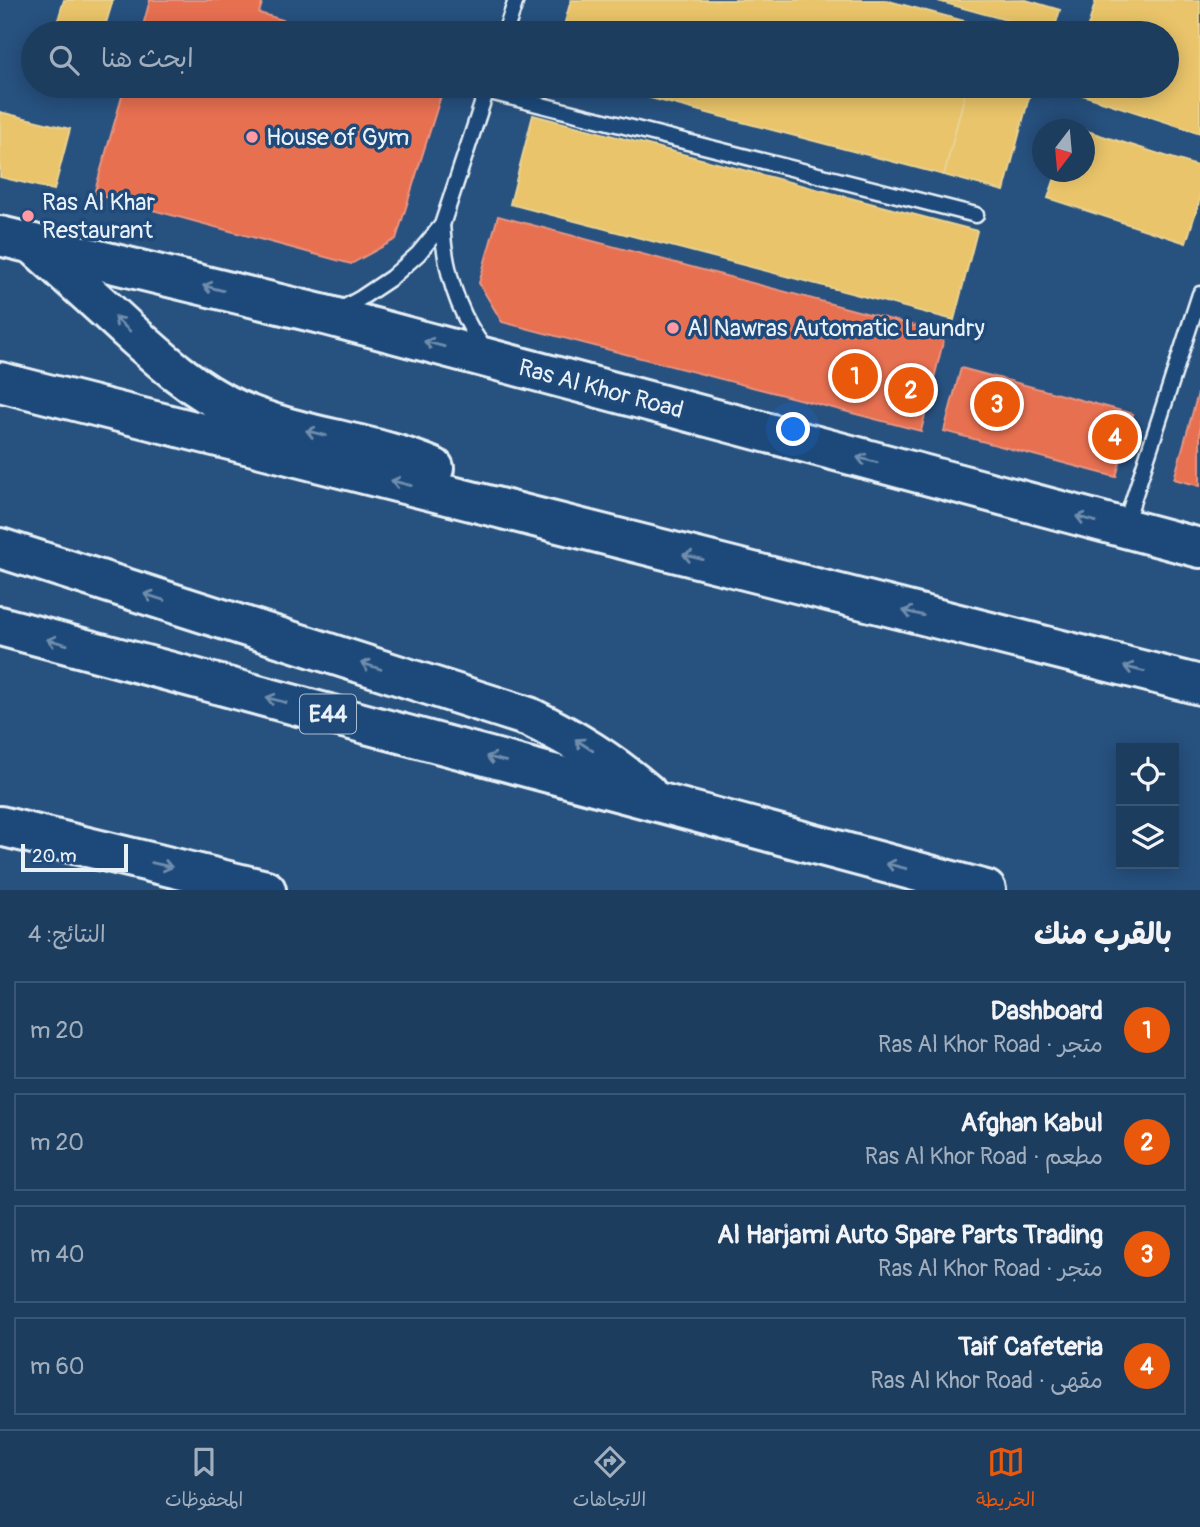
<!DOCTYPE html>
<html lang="ar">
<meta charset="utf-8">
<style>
body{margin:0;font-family:Pangolin,"Playpen Sans Arabic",sans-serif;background:#254465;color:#f1f3f6;direction:rtl}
.controls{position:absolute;right:21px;bottom:21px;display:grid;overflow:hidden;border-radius:0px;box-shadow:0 4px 18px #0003}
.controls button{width:63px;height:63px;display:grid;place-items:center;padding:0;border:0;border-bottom:2px solid #3b5674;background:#1d3d5f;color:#f1f3f6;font:35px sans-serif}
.compass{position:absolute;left:1032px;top:119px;width:63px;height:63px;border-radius:50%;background:#1d3d5f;box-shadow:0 4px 18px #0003;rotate:196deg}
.scale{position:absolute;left:21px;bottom:18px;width:107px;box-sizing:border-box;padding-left:7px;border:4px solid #e8f1f8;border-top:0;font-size:19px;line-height:24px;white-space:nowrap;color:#e8f1f8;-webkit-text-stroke:5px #1f4a7a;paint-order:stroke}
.you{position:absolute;left:794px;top:430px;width:24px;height:24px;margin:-18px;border:5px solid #fff;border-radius:50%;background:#1a73e8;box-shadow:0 0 0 10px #1a73e833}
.badge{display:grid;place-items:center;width:46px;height:46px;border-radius:50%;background:#ea580c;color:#fff;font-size:23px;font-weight:700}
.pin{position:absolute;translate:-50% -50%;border:4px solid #fff;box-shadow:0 2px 7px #0006}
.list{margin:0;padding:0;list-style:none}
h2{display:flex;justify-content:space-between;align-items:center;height:91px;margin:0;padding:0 28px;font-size:30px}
h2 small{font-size:23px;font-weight:400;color:#a0aebd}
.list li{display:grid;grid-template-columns:46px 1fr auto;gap:21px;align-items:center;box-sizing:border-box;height:98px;margin:0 14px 14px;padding:0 14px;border:2px solid #3b5674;border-radius:0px}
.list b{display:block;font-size:26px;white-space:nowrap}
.list p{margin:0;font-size:23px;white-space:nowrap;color:#a0aebd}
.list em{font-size:23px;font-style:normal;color:#a0aebd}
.icon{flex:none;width:38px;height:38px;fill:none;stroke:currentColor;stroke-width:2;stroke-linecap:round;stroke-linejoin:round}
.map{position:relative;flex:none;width:1200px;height:890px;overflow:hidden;direction:ltr}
.search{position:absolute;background:#1d3d5f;box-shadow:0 4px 18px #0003;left:21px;right:21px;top:21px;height:77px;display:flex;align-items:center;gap:18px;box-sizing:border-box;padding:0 24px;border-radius:38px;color:#a0aebd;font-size:26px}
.sheet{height:539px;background:#1d3d5f}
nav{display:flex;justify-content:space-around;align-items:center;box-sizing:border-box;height:98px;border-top:2px solid #3b5674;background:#1d3d5f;font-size:19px;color:#a0aebd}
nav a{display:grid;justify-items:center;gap:4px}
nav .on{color:#ea580c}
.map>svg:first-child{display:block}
.homes{fill:#e9c46a;stroke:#e9d295;stroke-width:2}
.shops{fill:#e76f51;stroke:#e79683;stroke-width:2}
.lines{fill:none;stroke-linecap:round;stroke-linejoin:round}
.lane-casing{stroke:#e8f1f8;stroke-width:19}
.secondary-casing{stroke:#e8f1f8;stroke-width:44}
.highway-casing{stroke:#e8f1f8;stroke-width:44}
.lane{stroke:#1f4a7a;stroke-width:14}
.secondary{stroke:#1f4a7a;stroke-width:38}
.highway{stroke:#1f4a7a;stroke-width:38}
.oneway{stroke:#6f8dac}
.poi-dot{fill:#ff9aa2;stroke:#1f4a7a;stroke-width:2.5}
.labels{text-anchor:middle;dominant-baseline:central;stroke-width:7;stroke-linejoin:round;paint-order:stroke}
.shield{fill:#1f4a7a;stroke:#acbfd2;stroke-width:2}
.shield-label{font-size:23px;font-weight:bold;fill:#e8f1f8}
.poi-label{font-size:24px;fill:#e8f1f8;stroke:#1f4a7a;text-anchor:start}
.street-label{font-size:24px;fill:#e8f1f8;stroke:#1f4a7a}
</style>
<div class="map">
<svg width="1200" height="890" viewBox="0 0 1200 890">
<rect width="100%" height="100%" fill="#27517f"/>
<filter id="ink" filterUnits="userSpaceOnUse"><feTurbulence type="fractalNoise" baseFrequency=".0143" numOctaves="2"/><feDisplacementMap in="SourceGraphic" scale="14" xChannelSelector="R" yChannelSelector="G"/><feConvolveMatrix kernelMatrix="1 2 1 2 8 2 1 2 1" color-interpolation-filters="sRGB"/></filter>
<g filter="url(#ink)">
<g class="homes">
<path d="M64,0H113L103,33H54Z"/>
<path d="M571,0H885L983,26L981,33H562Z"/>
<path d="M1026,0L1060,10L1053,33L938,1Z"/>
<path d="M1096,0H1200V133L1067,90L1069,86H1167V33H1086Z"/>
<path d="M605,86H967L944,175Z"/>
<path d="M967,86H1032L1004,191L944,175Z"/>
<path d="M0,112L70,129L54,190L0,177Z"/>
<path d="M533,115L977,231L954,320L510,204Z"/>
<path d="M1084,130L1200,167V199L1186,243L1048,198L1057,172H1084Z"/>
</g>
<g class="shops">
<path d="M150,0H263L259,13L327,33H141Z"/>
<path d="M125,86H444L396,239L351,264L94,194Z"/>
<path d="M498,216L945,334L921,431L502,322L479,283Z"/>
<path d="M961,368L1133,414L1116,477L944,431Z"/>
<path d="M1200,386V486L1174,479Z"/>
</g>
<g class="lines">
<g class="lane-casing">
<g id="lane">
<path d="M505,33L516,0"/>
<path d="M486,91L976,215"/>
<path d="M442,225C445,270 457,313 485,349"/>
<path d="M336,312L361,298L391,278L418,254L442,225L488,86"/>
<path d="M1125,525L1200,294"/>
</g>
</g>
<g class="secondary-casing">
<path id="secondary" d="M0,236L329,316L1200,548"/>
</g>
<g class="highway-casing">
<g id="highway">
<path d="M33,244C65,273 97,301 128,330C161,360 194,390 235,409C296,437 370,441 434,468"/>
<path d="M0,382L1200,685"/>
<path d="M0,548L529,717C574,739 610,761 647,793"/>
<path d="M0,626L986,890"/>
<path d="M0,826L266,890"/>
</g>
</g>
<use href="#lane" class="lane"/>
<use href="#secondary" class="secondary"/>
<use href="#highway" class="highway"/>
</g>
<defs><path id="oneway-shaft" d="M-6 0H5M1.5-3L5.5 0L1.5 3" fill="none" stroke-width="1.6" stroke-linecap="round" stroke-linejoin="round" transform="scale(1.75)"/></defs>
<g class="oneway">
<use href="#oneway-shaft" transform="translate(213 288) rotate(-166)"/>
<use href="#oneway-shaft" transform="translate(122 324) rotate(-138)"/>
<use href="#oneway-shaft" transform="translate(434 344) rotate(-165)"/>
<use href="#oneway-shaft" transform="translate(316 433) rotate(-166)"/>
<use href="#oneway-shaft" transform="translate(867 460) rotate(-165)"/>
<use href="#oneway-shaft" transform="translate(401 483) rotate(-166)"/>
<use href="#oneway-shaft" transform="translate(1086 519) rotate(-165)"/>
<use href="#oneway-shaft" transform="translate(693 557) rotate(-166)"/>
<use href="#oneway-shaft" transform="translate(154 597) rotate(-162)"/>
<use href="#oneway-shaft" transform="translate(913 613) rotate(-166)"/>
<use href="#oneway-shaft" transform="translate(57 642) rotate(-165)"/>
<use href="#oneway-shaft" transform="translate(371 666) rotate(-162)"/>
<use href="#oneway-shaft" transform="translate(1134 669) rotate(-166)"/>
<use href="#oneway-shaft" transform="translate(276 700) rotate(-165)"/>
<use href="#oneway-shaft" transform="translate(584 745) rotate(-147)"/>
<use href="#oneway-shaft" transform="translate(496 759) rotate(-165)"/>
<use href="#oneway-shaft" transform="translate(162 865) rotate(13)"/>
<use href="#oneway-shaft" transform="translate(896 866) rotate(-165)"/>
</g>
</g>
<g class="poi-dot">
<circle cx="252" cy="137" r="7"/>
<circle cx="28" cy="216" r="7"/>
<circle cx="673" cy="328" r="7"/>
</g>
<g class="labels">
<rect class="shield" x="300" y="694.5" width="56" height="39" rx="5"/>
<g class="shield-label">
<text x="328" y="714">E44</text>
</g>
<g class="poi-label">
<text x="266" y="137">House of Gym</text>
<text x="42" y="202">Ras Al Khar<tspan x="42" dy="28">Restaurant</tspan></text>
<text x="687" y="328">Al Nawras Automatic Laundry</text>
</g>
<g class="street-label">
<text transform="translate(601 389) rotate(15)">Ras Al Khor Road</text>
</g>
</g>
</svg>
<div class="controls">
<button><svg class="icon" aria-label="locate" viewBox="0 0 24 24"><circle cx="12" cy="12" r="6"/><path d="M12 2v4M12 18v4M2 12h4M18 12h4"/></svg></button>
<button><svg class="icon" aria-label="layers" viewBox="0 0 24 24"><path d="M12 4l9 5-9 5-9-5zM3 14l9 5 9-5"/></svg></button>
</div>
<svg class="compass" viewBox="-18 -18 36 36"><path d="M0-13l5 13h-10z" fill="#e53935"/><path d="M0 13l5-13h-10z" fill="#a0aebd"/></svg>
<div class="scale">20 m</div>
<div class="you"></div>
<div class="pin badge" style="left:855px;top:376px">1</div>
<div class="pin badge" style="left:911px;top:390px">2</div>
<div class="pin badge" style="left:997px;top:404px">3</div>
<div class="pin badge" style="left:1115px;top:437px">4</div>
<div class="search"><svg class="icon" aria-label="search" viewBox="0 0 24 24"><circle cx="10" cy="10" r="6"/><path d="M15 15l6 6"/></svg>ابحث هنا</div>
</div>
<section class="sheet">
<h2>بالقرب منك<small>النتائج: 4</small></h2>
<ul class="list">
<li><span class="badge">1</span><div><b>Dashboard</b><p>متجر · Ras Al Khor Road</p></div><em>20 m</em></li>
<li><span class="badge">2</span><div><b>Afghan Kabul</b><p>مطعم · Ras Al Khor Road</p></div><em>20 m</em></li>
<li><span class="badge">3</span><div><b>Al Harjami Auto Spare Parts Trading</b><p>متجر · Ras Al Khor Road</p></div><em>40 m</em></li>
<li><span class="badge">4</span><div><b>Taif Cafeteria</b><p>مقهى · Ras Al Khor Road</p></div><em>60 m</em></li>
</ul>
</section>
<nav>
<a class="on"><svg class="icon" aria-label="map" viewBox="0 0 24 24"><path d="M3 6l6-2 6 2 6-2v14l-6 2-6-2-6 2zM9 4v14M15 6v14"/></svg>الخريطة</a>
<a><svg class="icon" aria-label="directions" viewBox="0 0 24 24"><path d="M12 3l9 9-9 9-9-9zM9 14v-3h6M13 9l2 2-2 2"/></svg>الاتجاهات</a>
<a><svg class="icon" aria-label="saved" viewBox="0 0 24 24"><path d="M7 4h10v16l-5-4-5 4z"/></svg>المحفوظات</a>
</nav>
